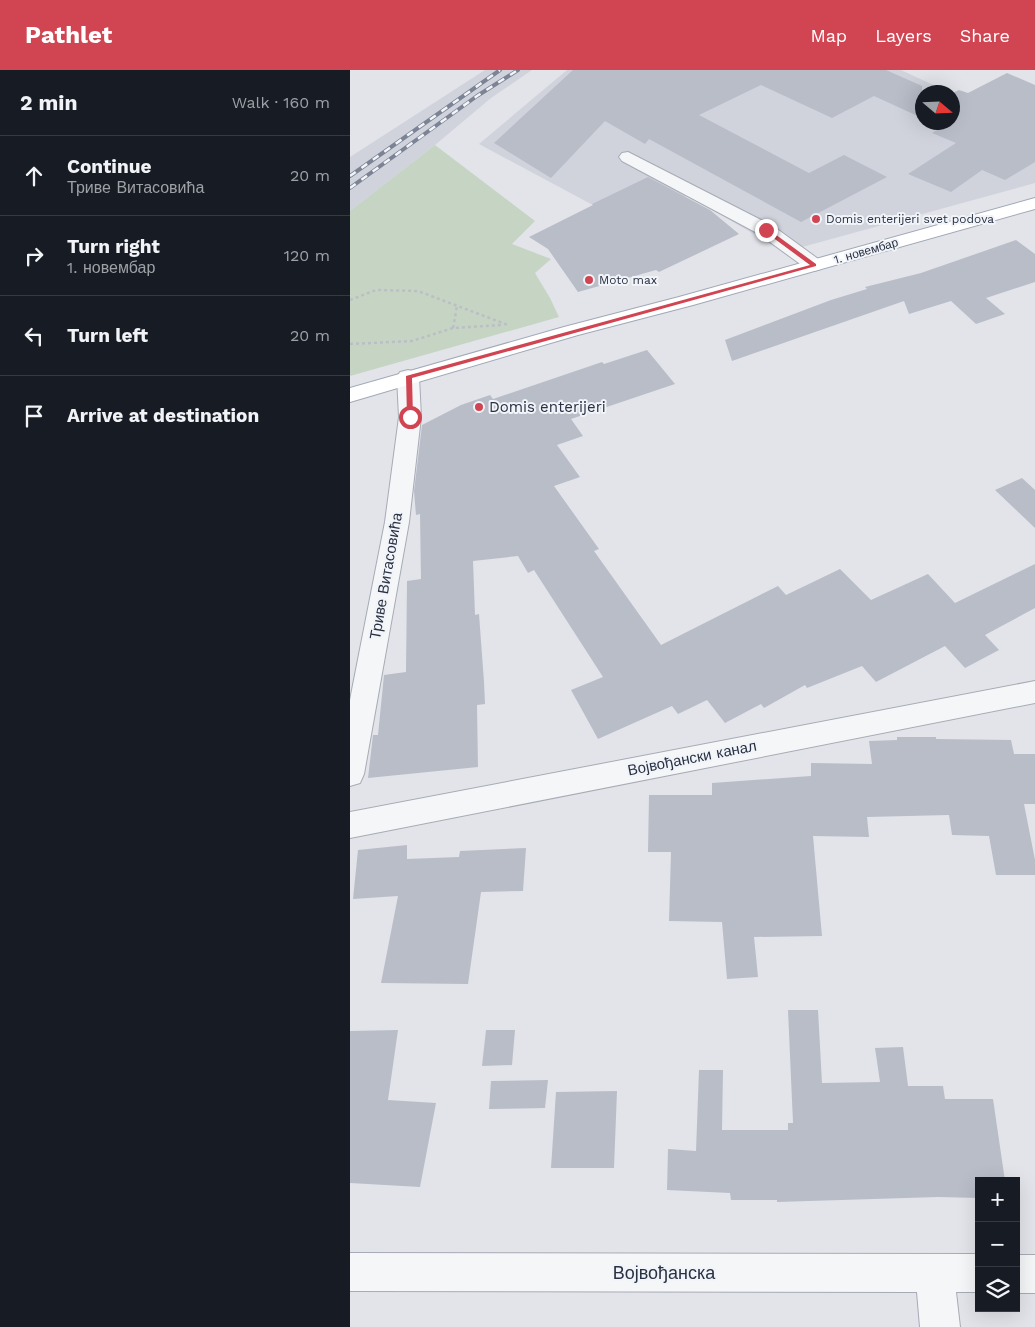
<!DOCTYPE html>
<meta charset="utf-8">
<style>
body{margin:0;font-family:"Work Sans",sans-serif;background:#242831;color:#f1f3f6}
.controls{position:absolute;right:15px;bottom:15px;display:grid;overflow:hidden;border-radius:0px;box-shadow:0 5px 20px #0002}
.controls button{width:45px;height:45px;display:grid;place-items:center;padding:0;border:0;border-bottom:1px solid #363941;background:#171b24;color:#f1f3f6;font:25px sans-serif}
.compass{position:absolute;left:565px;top:15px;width:45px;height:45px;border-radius:50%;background:#171b24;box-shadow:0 5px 20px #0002;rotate:109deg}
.stop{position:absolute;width:15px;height:15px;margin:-11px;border:4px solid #d04551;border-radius:50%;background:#fff}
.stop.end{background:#d04551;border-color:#fff;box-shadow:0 1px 5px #0008}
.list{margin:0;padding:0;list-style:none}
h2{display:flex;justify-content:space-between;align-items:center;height:65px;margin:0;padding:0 20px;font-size:21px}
h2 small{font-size:16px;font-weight:400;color:#9ea1a6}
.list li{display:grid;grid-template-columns:32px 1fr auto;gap:15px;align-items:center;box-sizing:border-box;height:80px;padding:0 20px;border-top:1px solid #363941}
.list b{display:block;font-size:19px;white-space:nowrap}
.list p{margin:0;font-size:16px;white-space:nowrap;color:#9ea1a6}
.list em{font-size:16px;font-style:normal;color:#9ea1a6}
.icon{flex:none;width:28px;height:28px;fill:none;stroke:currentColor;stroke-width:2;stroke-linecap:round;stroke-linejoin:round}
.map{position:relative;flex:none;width:685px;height:1257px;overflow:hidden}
header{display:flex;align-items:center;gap:30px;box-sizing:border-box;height:70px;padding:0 25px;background:#d04551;color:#fff}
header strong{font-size:24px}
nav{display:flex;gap:28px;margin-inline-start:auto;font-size:18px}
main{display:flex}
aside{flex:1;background:#171b24}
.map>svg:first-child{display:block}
.built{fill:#d0d3dc}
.green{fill:#c6d4c3}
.building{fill:#b9bdc8}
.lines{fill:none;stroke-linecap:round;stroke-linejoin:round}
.minor-casing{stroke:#a7abb5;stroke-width:2}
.major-casing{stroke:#a1a8b6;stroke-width:2}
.path{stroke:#bbbfc5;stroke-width:2.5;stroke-dasharray:3 3;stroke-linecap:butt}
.minor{fill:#f4f6f8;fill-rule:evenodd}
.major{fill:#fff;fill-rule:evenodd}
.rail-casing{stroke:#7b8394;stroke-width:4}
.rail{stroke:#f1f4f8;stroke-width:2.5;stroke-dasharray:7;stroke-linecap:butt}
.route{fill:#d04551}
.poi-dot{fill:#d04551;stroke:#f1f4f8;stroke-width:2}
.labels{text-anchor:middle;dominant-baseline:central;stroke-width:4;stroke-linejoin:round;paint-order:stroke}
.far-poi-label{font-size:12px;fill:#293143;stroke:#f1f4f8;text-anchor:start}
.far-street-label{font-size:12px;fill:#293143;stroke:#f1f4f8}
.poi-label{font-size:15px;fill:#293143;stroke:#f1f4f8;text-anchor:start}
.street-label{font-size:15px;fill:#293143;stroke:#f1f4f8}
.near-street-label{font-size:18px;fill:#293143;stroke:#f1f4f8}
</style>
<header>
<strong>Pathlet</strong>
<nav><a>Map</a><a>Layers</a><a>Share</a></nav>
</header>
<main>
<aside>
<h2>2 min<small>Walk · 160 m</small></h2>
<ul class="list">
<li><svg class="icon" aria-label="ahead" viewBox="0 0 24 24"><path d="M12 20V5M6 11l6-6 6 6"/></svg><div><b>Continue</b><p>Триве Витасовића</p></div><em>20 m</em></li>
<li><svg class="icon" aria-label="right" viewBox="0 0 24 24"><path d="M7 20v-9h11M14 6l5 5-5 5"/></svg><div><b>Turn right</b><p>1. новембар</p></div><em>120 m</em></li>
<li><svg class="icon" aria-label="left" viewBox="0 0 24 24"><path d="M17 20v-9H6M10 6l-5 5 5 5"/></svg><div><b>Turn left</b></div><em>20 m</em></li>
<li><svg class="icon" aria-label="arrive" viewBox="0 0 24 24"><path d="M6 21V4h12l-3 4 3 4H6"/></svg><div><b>Arrive at destination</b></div></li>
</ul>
</aside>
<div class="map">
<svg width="685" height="1257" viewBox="0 0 685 1257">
<rect width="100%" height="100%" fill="#e2e4ea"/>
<g class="built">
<path d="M135,0H182L141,28L85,75L0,141V87Z"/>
<path d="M217,0H551L594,20L588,22H572V31L562,37L572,42V52L596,53L685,92V113L434,182L338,125L280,155L129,74Z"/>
</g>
<path class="green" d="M85,75L185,151L162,174L201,189L185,203L200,228L209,247L0,306V141Z"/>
<g class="building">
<path d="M223,0H536L572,16V48L524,26L482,48L411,15L349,45L459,103L494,85L537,107L451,152L299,69L295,74L255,51L201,108L144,73Z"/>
<path d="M657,3L685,15V92L655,110L632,100L601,122L558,104L606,73L582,63L592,57L583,52H602V23L609,20L618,23Z"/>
<path d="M298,107L360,140L389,164L309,202L306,200L228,222L198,179L179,167L243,135L242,134Z"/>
<path d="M666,170L685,184V212L636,228L655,244L626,254L601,231L559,244L554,231L382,291L375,270L481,230L517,219L515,217L571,203Z"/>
<path d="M297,280L325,314L221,349L233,366L207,375L230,407L204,416L249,479L244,481L311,575L428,516L436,525L490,499L521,530L578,504L605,533L685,494V538L635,565L649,580L615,598L595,576L526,612L512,596L457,618L455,615L414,638L411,634L375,653L357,630L328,644L322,636L248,669L221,620L253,607L184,500L178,503L168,486L123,491L125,545L129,544L134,612L135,634L127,635L128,697L18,708L23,665H28L34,605L56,602L57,511L71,509L70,444L66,445L64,421L72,355L111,335L140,325L143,329L252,292L254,294Z"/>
<path d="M672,408L685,420V458L645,420Z"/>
<path d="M547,667H586V669L661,670L664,684H685V734H674L685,790V805H646L639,766L602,765L599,745L517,747L519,767L463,766L472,866L404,867L408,907L377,909L372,852L319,851L321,782H298L299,725H362V713L461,706V693L522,694L519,671L547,670Z"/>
<path d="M57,775V789L109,787L110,781L176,778L173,821L131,822L118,914L31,913L48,826L3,829L8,780Z"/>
<path d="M438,940H468L472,1013L530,1012L525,978L553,977L558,1016H593L595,1029H643L655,1111H629V1128L588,1127L427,1132V1130H381L380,1123L317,1120L318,1079L346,1081L349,1000H373L372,1060H438V1053H443Z"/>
<path d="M48,960L38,1030L86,1033L70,1117L0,1113V961Z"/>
<path d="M136,960H165L162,995L132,996Z"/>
<path d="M198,1010L195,1038L139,1039L141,1011Z"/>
<path d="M267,1021L264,1098H201L206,1022Z"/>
</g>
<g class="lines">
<g class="minor-casing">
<g id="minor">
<path d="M278,82L423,156L471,191L474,195L471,199L464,201L457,199L409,164L272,91L269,87L272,83Z"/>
<path d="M58,300L66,302L69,307L71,347L59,452L14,704L10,713L0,716V630L35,452L49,347L47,307L50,302Z"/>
<path d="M685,611V633L0,768V742Z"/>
<path d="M0,1183L629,1184V1222H606L610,1257H570L567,1222L0,1221Z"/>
<rect x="666" y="1185" width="19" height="38"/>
</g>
</g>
<g class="major-casing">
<path id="major" d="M685,128V139L343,235L228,265L0,332V318L214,257L329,227Z"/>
</g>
<g class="path">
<path d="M0,230L26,220L68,221L158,255"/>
<path d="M103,258L107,236"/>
<path d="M0,274L62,271L103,258L152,255"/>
</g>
<use href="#minor" class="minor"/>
<use href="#major" class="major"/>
<g class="rail-casing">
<g id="rail">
<path d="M0,106L150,0"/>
<path d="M0,118L127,26L168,0"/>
</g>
</g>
<use href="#rail" class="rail"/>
</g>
<path class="route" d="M414,159H418L466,194V196L62,308L63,347L60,349L57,347L56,306L460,195L414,161Z"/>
<g class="poi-dot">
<circle cx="466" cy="149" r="5"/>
<circle cx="239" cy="210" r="5"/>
<circle cx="129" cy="337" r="5"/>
</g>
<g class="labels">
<g class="far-poi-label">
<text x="476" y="149">Domis enterijeri svet podova</text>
<text x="249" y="210">Moto max</text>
</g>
<g class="far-street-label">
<text transform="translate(516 181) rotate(-16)">1. новембар</text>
</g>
<g class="poi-label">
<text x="139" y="337">Domis enterijeri</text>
</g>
<g class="street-label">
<text transform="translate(36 506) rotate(-80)">Триве Витасовића</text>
<text transform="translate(342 688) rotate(-11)">Војвођански канал</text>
</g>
<g class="near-street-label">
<text x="314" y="1202">Војвођанска</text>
</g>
</g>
</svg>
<div class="controls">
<button>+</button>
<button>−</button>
<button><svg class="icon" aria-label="layers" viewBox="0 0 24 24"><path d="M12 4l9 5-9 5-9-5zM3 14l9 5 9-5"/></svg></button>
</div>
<svg class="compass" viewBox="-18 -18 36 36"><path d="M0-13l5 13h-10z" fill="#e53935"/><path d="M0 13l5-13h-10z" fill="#9ea1a6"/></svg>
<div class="stop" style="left:60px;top:347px"></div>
<div class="stop end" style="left:416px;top:160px"></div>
</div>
</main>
